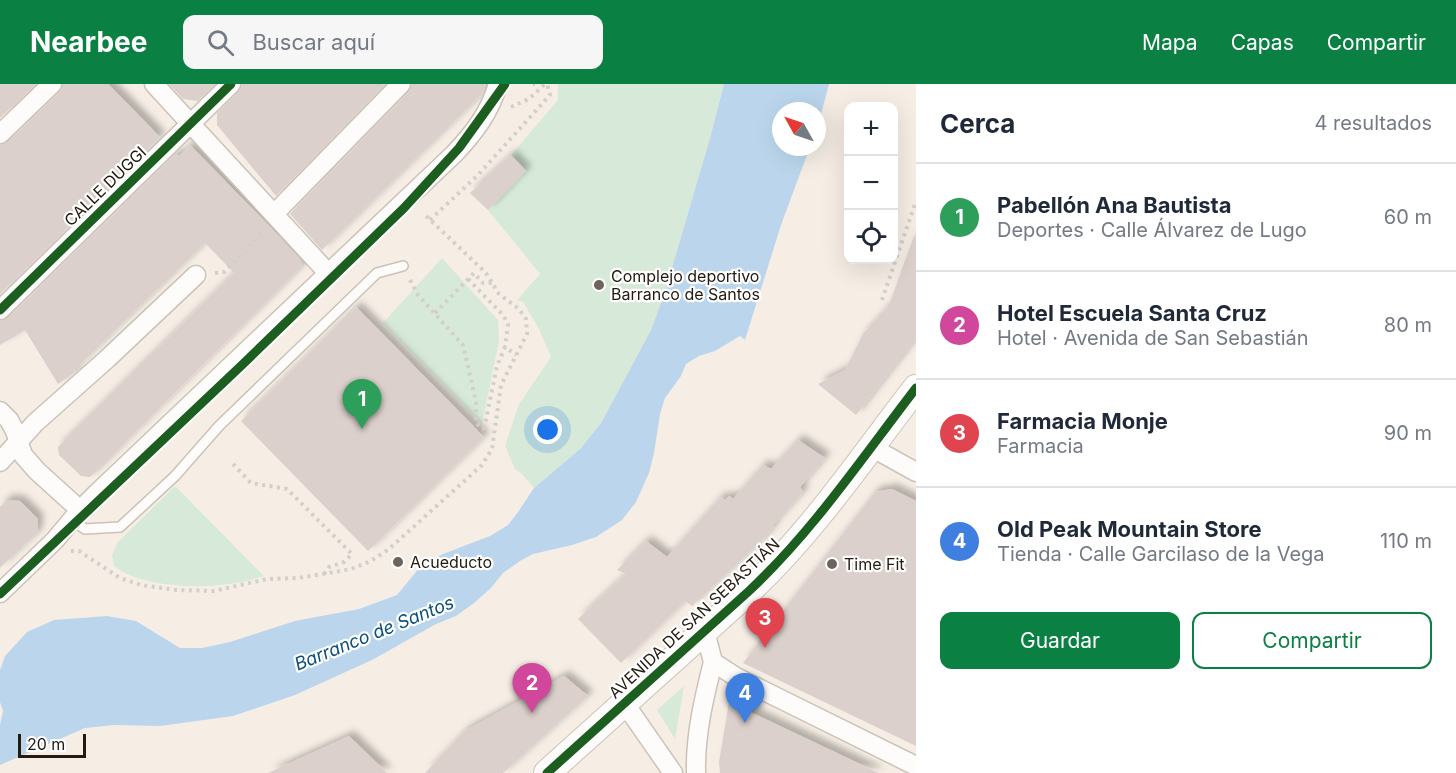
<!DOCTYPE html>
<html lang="es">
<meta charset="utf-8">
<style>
body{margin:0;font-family:Inter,sans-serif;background:#f6f6f7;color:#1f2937}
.controls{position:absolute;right:18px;top:18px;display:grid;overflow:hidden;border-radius:12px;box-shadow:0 6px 24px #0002}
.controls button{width:54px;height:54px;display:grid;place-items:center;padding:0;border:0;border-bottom:2px solid #e0e1e3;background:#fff;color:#1f2937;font:30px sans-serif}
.compass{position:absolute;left:772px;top:18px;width:54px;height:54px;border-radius:50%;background:#fff;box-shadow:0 6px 24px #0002;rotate:310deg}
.scale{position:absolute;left:18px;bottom:15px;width:68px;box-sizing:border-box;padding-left:6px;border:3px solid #231a10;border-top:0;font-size:16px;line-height:21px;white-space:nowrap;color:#231a10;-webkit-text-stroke:4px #fff;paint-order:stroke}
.you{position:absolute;left:548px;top:346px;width:21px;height:21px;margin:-15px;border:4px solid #fff;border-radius:50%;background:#1a73e8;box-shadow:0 0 0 9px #1a73e833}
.badge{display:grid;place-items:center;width:39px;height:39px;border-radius:50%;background:#0b8043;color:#fff;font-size:20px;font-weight:700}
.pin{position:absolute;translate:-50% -50px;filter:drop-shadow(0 2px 3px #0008)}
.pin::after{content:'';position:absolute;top:32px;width:21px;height:18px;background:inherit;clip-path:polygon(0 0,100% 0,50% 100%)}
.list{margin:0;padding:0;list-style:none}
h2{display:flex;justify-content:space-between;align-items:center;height:78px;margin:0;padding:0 24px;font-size:26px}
h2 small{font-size:20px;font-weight:400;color:#747a83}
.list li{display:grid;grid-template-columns:39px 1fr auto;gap:18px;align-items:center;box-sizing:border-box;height:108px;padding:0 24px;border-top:2px solid #e0e1e3}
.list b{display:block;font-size:22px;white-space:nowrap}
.list p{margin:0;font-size:20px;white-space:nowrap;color:#747a83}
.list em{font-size:20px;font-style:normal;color:#747a83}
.actions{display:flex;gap:12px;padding:18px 24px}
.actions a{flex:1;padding:14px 0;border:2px solid #0b8043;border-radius:12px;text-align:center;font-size:21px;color:#0b8043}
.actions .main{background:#0b8043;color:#fff}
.icon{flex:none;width:33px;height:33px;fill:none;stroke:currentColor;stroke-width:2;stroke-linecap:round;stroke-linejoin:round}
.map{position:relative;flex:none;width:916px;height:689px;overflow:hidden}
header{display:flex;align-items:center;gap:36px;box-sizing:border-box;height:84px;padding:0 30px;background:#0b8043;color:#fff}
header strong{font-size:28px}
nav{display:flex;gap:33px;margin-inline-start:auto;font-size:21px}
.search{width:420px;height:54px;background:#f6f6f7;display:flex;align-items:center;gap:15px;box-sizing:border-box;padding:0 21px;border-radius:12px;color:#747a83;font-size:22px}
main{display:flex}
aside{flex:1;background:#fff}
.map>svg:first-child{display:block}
.green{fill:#d7ead9}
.water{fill:#bbd6ec}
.building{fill:#dbd0cb;filter:url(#shadow)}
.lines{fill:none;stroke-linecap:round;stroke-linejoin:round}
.lane-casing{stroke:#cbc2b8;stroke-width:12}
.street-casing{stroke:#cbc2b8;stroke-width:21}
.secondary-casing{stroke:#cbc2b8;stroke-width:28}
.path{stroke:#d2cfcc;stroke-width:4;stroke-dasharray:3 4.5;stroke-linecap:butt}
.lane{stroke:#fefcfb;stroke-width:9}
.street{stroke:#fefcfb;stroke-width:18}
.secondary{stroke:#fefcfb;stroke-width:26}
.cycleway-casing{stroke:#fff;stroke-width:13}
.cycleway{stroke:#1b5e20;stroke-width:9}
.poi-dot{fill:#6d645b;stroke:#fff;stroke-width:2}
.labels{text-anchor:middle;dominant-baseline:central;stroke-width:4.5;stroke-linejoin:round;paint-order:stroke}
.street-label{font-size:16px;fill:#231a10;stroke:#fff}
.poi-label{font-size:16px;fill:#231a10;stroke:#fff;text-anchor:start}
.water-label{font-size:18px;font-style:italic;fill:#094f7b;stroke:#fff}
</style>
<header>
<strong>Nearbee</strong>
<div class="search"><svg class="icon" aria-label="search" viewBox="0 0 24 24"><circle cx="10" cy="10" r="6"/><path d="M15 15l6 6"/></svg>Buscar aquí</div>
<nav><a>Mapa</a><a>Capas</a><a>Compartir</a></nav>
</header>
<main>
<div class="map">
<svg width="916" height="689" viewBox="0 0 916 689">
<defs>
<filter id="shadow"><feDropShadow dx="5.5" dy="-5.5" stdDeviation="3" flood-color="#0004"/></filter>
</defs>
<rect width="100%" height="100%" fill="#f6eee5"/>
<g class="green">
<path d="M558,0H724L710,54L664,211L651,246L601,339L580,365L534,404L521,389L515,385L505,362L519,320L551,273L538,243L523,218L517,216L540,190L488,126L470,109L511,71L558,16Z"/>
<path d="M442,174L498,236L499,257L482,340L383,239Z"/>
<path d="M175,402L264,492C255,495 246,497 236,499C202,505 142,504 114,482L112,471L118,458Z"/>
<path d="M684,602L675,655L657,626Z"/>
</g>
<path class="water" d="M724,0H829L817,45V27H781V63H810L781,141L745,256L740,252L715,267L699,272L686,280L681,292L665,314L660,330L654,369L649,389L636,418L622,436L596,453L572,461L533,470L520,477L503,489L491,504L474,519L456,532L436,540L372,576L295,611L233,632L160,642L114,641L85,644L0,681V641L3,627L0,618V586L5,572L27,548L54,536L107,532L136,537L180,564H202L230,558L295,537L359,525L397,511L420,483L443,470L490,452L508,441L518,428L534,404L580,365L601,339L651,246L664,211L710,54Z"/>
<g class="building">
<path d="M0,0H36L0,34Z"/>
<path d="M63,0H108L160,53L0,210V61L8,58L60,8Z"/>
<path d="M169,0H215L198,17L183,15Z"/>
<path d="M242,0H385L276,112L217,41V29L239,8Z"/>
<path d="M412,0H486L483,9L322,166L290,130L409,8Z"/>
<path d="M190,61L276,149L301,176L302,182L90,393L81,392L59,371L58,363L234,189L205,159L74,286L75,288L58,300L25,246L0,261V237L8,234L176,70L179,72Z"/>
<path d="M511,71L526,87L488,126L470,109Z"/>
<path d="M914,152H916V254L856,331L818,300L845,286L863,250L889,221Z"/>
<path d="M356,223L484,353L368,467L241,337Z"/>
<path d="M798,356L825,374L800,403L803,408L773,441L774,442L761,458L692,522L685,517L621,579L578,535L626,490L617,486L646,457L667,473L721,413L725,416L729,412L733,415L763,381L771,385Z"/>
<path d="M892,405L916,417V662L743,579L875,408Z"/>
<path d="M7,416L20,417L38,435L37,449L0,484V423Z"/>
<path d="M564,592L588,612L503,689H425L465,647Z"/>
<path d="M729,618L879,689H720L719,678Z"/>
<path d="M349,652L387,689H268Z"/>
</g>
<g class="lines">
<g class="lane-casing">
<path id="lane" d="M72,436L85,445L120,443L175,392L219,342L377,189L403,182"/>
</g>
<g class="street-casing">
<g id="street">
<path d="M154,0L328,189"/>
<path d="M0,50L52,0"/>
<path d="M274,130L401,0"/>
<path d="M0,226L231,0"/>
<path d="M0,327L9,336L15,347L23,371L37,387L80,426"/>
<path d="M871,363L916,388"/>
<path d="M0,378L35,339L107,275L196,191"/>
<path d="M0,509L55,456L80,426L97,409L454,70C474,49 490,28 498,0"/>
<path d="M705,547L713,578L736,593L916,682"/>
<path d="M625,620L673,689"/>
<path d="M696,689C695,651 704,614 713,578"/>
</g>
</g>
<g class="secondary-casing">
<path id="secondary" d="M547,689L749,507C813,447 862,374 916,304"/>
</g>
<g class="path">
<path d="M533,0H535"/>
<path d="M511,23L529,15L545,0"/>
<path d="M430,136L478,91L550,11L547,0"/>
<path d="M215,189L224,188L265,147"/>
<path d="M468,195L503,231L508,240L505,263"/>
<path d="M410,196L418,211L463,261L476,318V339L484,346"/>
<path d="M882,216L916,117"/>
<path d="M435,229L474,189L483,199H492"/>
<path d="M484,345L497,282L505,263L516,271"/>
<path d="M233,380L251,399L287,405L352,470L344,478L329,483L324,490"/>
<path d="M71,467H79L120,494L141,501L176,506L214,507L267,495L299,494L351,485L371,477L389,465L482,381L492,365L501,301L527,250L526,235L519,225L499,210L486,189L423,129"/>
</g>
<use href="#lane" class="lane"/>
<use href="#street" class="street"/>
<use href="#secondary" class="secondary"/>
<g class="cycleway-casing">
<g id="cycleway">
<path d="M0,226L231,0"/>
<path d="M0,510L243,280L404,124L459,64L505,0"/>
<path d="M547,689L749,507C813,447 862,374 916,304"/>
</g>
</g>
<use href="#cycleway" class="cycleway"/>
</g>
<g class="poi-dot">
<circle cx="599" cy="201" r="6"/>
<circle cx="398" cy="478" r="6"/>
<circle cx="832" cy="480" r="6"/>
</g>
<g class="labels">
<g class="street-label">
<text transform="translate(105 102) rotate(-44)">CALLE DUGGI</text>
<text transform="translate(694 534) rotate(-43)">AVENIDA DE SAN SEBASTIÁN</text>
</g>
<g class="poi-label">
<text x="611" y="192">Complejo deportivo<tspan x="611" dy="18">Barranco de Santos</tspan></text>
<text x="410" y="478">Acueducto</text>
<text x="844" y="480">Time Fit</text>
</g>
<g class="water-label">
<text transform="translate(374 549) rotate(-22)">Barranco de Santos</text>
</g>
</g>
</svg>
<div class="controls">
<button>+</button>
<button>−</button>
<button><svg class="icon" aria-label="locate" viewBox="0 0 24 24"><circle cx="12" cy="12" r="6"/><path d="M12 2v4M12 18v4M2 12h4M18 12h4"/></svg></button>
</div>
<svg class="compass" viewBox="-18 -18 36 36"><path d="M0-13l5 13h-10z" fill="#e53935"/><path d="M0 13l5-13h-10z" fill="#747a83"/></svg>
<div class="scale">20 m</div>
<div class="you"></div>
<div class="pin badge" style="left:362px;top:345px;background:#2e9e5b">1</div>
<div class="pin badge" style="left:532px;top:629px;background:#d1479c">2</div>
<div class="pin badge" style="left:765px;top:564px;background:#e0444e">3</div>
<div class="pin badge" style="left:745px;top:639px;background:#3f7fe0">4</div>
</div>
<aside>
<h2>Cerca<small>4 resultados</small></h2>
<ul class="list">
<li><span class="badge" style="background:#2e9e5b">1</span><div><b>Pabellón Ana Bautista</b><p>Deportes · Calle Álvarez de Lugo</p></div><em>60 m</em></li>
<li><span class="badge" style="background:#d1479c">2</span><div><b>Hotel Escuela Santa Cruz</b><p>Hotel · Avenida de San Sebastián</p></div><em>80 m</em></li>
<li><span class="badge" style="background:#e0444e">3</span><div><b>Farmacia Monje</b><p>Farmacia</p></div><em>90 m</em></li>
<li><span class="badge" style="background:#3f7fe0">4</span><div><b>Old Peak Mountain Store</b><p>Tienda · Calle Garcilaso de la Vega</p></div><em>110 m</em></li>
</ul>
<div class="actions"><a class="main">Guardar</a><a>Compartir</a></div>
</aside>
</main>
